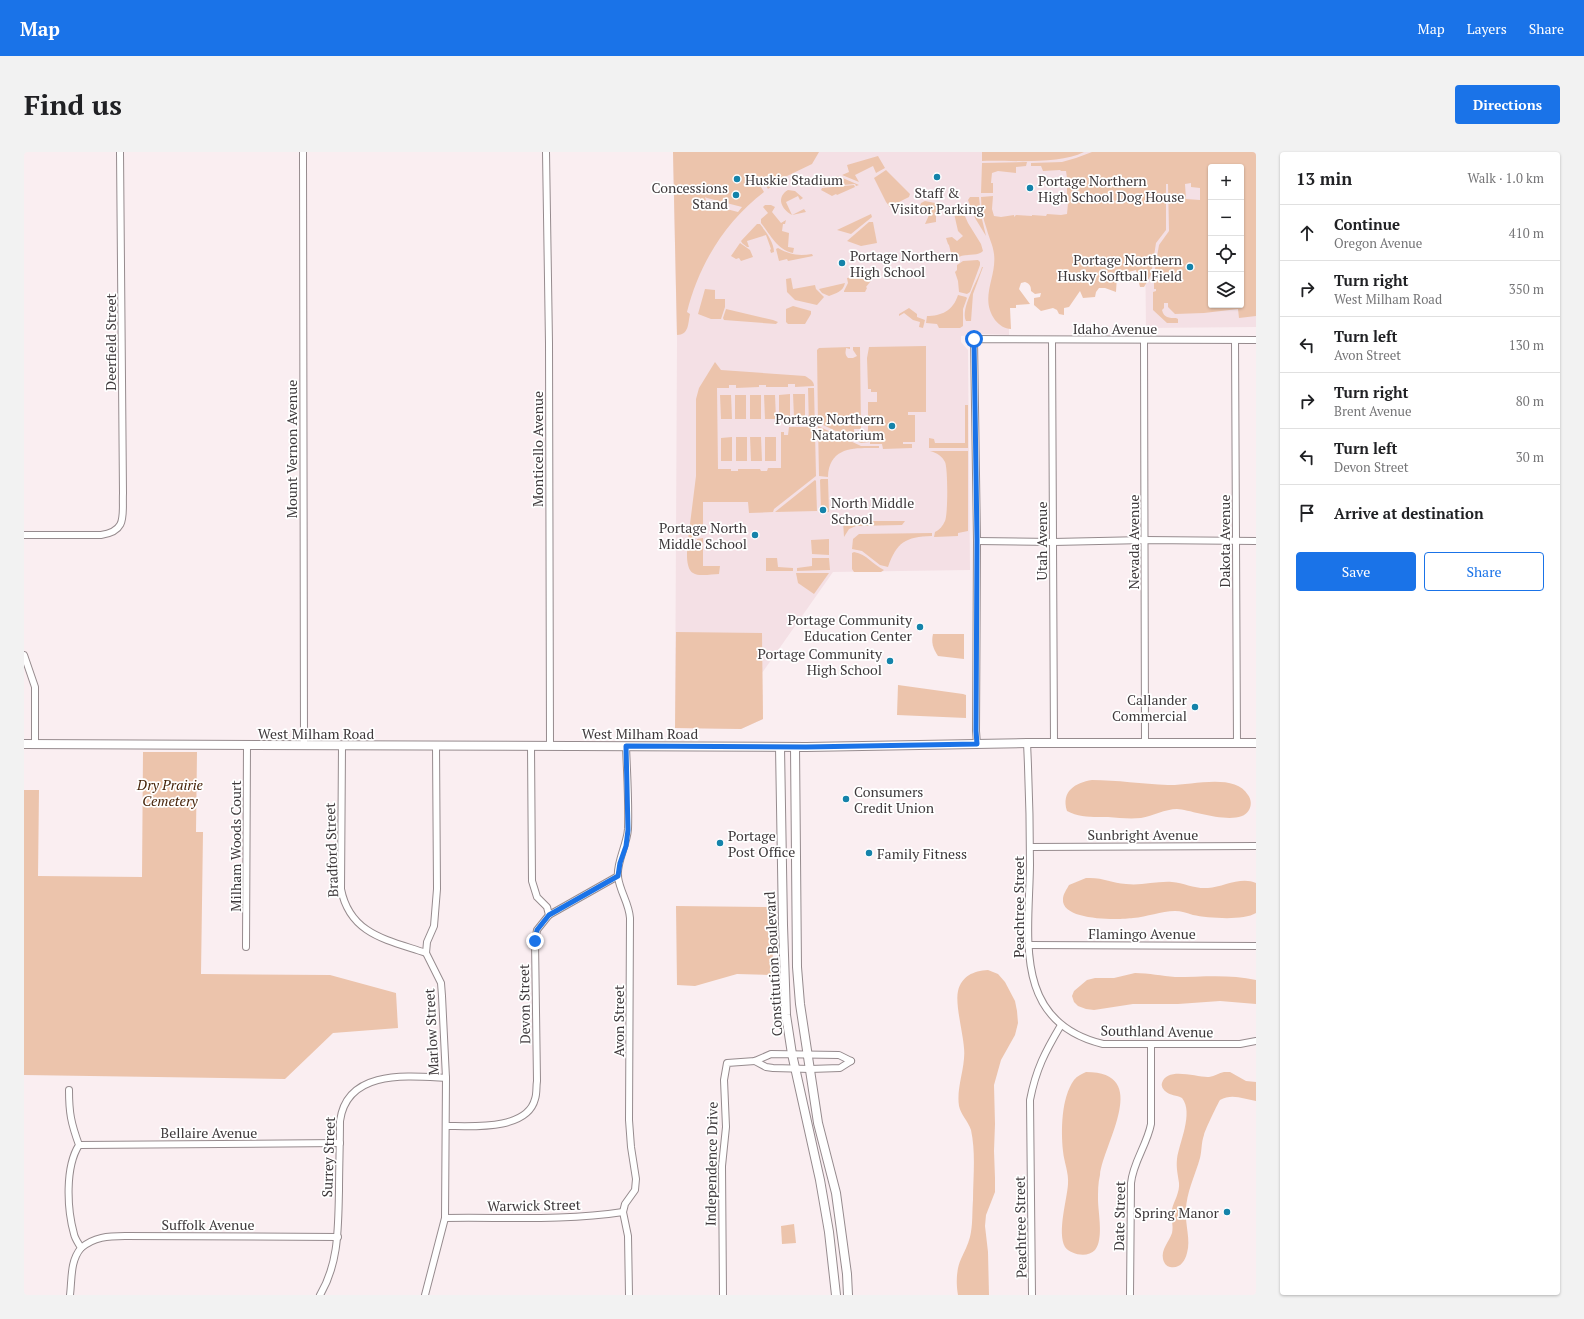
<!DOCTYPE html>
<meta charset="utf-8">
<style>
body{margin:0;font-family:"PT Serif",serif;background:#f2f2f2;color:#202124}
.controls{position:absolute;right:12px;top:12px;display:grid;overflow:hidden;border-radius:4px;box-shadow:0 1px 3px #0004}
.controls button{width:36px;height:36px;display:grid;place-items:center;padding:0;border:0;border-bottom:1px solid #e0e0e0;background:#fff;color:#202124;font:20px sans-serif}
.stop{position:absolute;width:12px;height:12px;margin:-9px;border:3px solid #1a73e8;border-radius:50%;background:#fff}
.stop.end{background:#1a73e8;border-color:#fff;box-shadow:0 1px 4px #0008}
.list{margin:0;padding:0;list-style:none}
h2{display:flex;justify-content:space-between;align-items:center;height:52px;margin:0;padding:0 16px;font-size:17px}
h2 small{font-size:13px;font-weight:400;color:#757577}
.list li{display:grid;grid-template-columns:26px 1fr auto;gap:12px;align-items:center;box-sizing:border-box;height:56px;padding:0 16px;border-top:1px solid #e0e0e0}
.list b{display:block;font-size:15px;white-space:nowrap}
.list p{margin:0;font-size:13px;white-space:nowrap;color:#757577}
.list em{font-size:13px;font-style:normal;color:#757577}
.actions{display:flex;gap:8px;padding:12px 16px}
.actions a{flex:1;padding:9px 0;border:1px solid #1a73e8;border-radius:4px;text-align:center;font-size:14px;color:#1a73e8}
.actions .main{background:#1a73e8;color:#fff}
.icon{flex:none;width:22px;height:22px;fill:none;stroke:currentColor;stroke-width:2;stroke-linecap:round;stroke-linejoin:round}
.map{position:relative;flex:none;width:1232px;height:1143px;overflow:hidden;border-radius:4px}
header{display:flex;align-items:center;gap:24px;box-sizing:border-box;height:56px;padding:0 20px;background:#1a73e8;color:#fff}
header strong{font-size:19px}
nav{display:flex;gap:22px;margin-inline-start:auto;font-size:14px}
.intro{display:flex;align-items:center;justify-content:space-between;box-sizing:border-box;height:96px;padding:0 24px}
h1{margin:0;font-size:28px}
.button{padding:10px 18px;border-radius:4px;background:#1a73e8;color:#fff;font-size:14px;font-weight:700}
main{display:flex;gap:24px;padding:0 24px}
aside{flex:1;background:#fff;border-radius:4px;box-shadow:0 1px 3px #0004}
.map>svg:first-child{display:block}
.built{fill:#f4e0e5;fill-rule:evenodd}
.green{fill:#ecc4ac;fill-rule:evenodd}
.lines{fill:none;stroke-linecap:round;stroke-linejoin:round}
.street-casing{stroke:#968b8e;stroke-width:8}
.secondary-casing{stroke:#968b8e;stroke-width:10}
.street{stroke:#fff;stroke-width:6}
.secondary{stroke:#fff;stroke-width:8}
.route{stroke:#1a73e8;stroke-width:5}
.poi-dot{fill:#1483aa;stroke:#fff;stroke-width:1.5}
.labels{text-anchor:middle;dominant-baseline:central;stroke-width:3.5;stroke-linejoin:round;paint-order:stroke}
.poi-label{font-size:14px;fill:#3e393b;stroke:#fff;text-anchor:end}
.street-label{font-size:14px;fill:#3e393b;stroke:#fff}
.park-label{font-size:14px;font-style:italic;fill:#452208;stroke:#fff}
</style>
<header>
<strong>Map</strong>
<nav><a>Map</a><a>Layers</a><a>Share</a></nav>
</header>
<div class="intro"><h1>Find us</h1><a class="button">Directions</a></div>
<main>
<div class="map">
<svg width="1232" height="1143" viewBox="0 0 1232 1143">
<rect width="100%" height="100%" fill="#faeef1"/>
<path class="built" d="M649,0H1232V175L1122,176L1121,86L984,87L985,183L958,182L937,184V190L944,198L946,418L809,420L738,521L739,567L717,577L651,576L653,189ZM1187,15H1217V153H1187Z"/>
<g class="green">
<path d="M649,0H795L788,12L761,25L744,37L741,32L737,35L740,40C701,70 675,112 663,160L666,162C664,171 665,183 653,183ZM681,45L683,46L718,55L714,60L683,52Z"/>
<path d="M958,0H1060C1034,13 988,8 958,9Z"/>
<path d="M1068,0H1232V164L1215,166L1214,157L1180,161L1151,162L1144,155V151H1140V156L1138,158C1140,166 1145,166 1152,166L1154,167V171H1143L1129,158V140L1132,139V137H1130V123L1135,93L1145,79L1144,32H1142V78L1132,91L1127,123L1120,135H1116L1112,118L1093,123L1092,140L1081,136H1075L1072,140L1071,145L1059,146L1056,139L1045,155L1040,156V163L1035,162L1033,158L1029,156L1017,159L1010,153V146L1016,145L1017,141L1011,142L1007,139C1007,134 1006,132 1001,130L997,131L995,137L1006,152L992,153V156H986L987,177C981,177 975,173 971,168C955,146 973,125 970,102C969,93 965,86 963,78C959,67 957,56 957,45L969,44L968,57L970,64L977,65L990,63V65L992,63L1008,64V63L1022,64L1023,62L1037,63L1043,62L1044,51H1043V26L1042,19H1037L1036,18L1019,19L1017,14H1007V11L1038,10L1052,6ZM1187,15H1217V153H1187ZM1167,31V35L1176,36V48L1162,47L1161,32Z"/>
<path d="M854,4L861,16L852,21L849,14L831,23L835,30L818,23L825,20L823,13Z"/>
<path d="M1003,10L1002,14L992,15V21L974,19L968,21L967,31H969V41H957L958,11Z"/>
<path d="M862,18L886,42L885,45L875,50L869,59L862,50L850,26Z"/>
<path d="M814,24L835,33L832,34L831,32L796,35L797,31L801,28Z"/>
<path d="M830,33L831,35L813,43L812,42L808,44L797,38L798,36Z"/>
<path d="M764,38L771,39L779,46L776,48L774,44L762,50L768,63L780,57L782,60L768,63C757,57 752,45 764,38Z"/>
<path d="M946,45H955L957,63L962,84L951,66L944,48Z"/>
<path d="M901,49L916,52L912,63V70L901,72L905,63L895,58L897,51Z"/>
<path d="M741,53H747L751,55L748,60L757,71L762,68L761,72H759L758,79L765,81L764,95L770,96L769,101C752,97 747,83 737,71V67L744,61L739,55Z"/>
<path d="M937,55L944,71L957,92L959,99C953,106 938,99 929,109L925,93L924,92L922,86L928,85L933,89L939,84L934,79L929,57Z"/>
<path d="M847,62L848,65L827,82L813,78Z"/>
<path d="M845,70H849L853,91L837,94L823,89Z"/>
<path d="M733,72H736C742,80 750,90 750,100L747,101L746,98L747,97L742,83L723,89L725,95H723L718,91L717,89Z"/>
<path d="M716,91L726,98L729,105L717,109L715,106L712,107L707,104Z"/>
<path d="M754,96C766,103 775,104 788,102L789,104L764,109L763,107L755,109L752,97Z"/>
<path d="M954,108L956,110V113L946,140L943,142L935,140L934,129L931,120L933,118V113L939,109Z"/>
<path d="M958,115H959L949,142L947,169H942C936,156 954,129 958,115Z"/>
<path d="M854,120L842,135L843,136L841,140H820V139L824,131L823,126Z"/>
<path d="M767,126L769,137L791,133L792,137L800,145L793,153L771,148L763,140L762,127Z"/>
<path d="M821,131C819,140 812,141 805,144L798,141L795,137Z"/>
<path d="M681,137L691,138V147H701V155L697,167H687L674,162Z"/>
<path d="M934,143L942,145L943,146L939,157V174L936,176H915L913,172L902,171L903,164C917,164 929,159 934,143Z"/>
<path d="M769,154L787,159V162L781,172H764L762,170V157Z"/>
<path d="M885,156L893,162V165L901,168L899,176L895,175L896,170L889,168L880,161L875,164V162Z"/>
<path d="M702,157L749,168L754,170L752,172L700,168L699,166Z"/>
<path d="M902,194V260H884V263H891V290H879V292H888V296L859,297L858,292H846V290L837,291L797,272H794L793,198L795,196L826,195V197L822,196C822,199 820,202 824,206H829L833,204L829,198V195H836L837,277H830V285L838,286L839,290H843V286L844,285V250H853V240H847V237H844L843,206L845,195Z"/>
<path d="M691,210L697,218L781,224C786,227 790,229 790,234L771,235V232H764V235H742V233H735V235L712,236V233H705V236H693L694,317H707V319H714V317H736L737,319H743L744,316H757V280H760V283H764L765,275H785L784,236H790L792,324L750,357L749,360L725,361L724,350H679V380H670V388H664L672,324V247L675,236Z"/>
<path d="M766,242V266H755V243Z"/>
<path d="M769,242H781V266H770Z"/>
<path d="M696,243H707L708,267H697Z"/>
<rect x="711" y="243" width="11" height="24"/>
<rect x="726" y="243" width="11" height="24"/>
<path d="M740,243H751L752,267H741Z"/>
<path d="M941,253H944V296H905V286L910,287L911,291H941Z"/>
<path d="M794,274L837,294H855V296C833,296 805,293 804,325L795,324Z"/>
<path d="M708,285V309H697V286Z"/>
<rect x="712" y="285" width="11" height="24"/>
<path d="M726,285H737L738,309H727Z"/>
<rect x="741" y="285" width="11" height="24"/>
<path d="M906,299H944V379L934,381V384L910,385L911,380C915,378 919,374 921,369C924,363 924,316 921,310C918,304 913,301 906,299Z"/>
<path d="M797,327H804L805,360H797L796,328Z"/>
<path d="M791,328L792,329L793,359L751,360Z"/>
<path d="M819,369H881L878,373L832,374L825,377L820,385Z"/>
<path d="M908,381V384C881,385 873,390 864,415L856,413L838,399L828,397L829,387L835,382Z"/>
<path d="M679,386V414H696L695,422C688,422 675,425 669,421C661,416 663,397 664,390L673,389V387Z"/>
<path d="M805,387V403L788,402L787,388Z"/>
<path d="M830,400C843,402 849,413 860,418L857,420H830L828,417V401Z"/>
<path d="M742,406H753L754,415L769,416V419H742Z"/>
<path d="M788,406H805L806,418L773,419V416L788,414Z"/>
<path d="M772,421H805L790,442L774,431Z"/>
<path d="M652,480L738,481L739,567L717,577L651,576Z"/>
<path d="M909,482H940V507L914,504C909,496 907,491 909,482Z"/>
<path d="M874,533L939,542L942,543V566L873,563Z"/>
<path d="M119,600H173L172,680H179L177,822L306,823L372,841L374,876L309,881L261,927L0,923V638H15L14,724L118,725Z"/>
<path d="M1068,628C1093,628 1118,632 1144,633C1165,634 1211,620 1224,643C1227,647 1228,653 1225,658C1215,676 1169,658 1153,657C1141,657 1129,664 1117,666C1106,667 1095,666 1084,665C1069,665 1056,666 1043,659C1037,639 1051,631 1068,628Z"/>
<path d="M1062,726C1079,725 1087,731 1102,732C1117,734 1132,729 1148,730C1160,731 1171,737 1184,736C1199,735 1217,724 1232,731V761C1219,769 1184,766 1169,763C1163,761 1157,759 1151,759C1137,759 1123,765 1109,766C1094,768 1037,769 1039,747C1039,742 1043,737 1045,733Z"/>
<path d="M652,754L748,755L749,823L713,822L671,834L653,833Z"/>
<path d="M964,818L974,822L981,830L991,849L993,859L994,871L991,883L977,908L970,933L971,972L970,999L971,1026V1040L962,1063L961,1074L964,1100L965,1143H934C932,1132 932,1118 937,1107C940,1100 944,1093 946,1085C949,1073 948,1060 949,1048C949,1026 952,1001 947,978C944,969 937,963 935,954C932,935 942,915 940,896C939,881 931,852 934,839C938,824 949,819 964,818Z"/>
<path d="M1111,821C1125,821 1138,824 1151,825C1178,825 1206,822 1232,828V852L1196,849L1154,852H1109L1070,858L1062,857L1054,854L1050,850L1048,844L1050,839L1063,828L1071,826H1090Z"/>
<path d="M1062,920C1128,920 1080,990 1076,1023C1074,1031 1074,1039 1074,1047C1074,1061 1080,1087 1071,1098C1064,1106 1047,1103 1041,1095C1033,1080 1043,1048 1044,1032C1045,1021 1040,1010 1039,999C1037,979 1037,946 1050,928C1053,924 1058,922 1062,920Z"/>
<path d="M1200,920H1206L1222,929L1232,930V949C1220,947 1208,941 1196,948C1195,949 1181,978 1180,983C1177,991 1178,999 1176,1006C1171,1024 1162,1041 1162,1059C1161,1073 1167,1088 1163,1101C1161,1109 1156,1117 1146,1115C1142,1114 1140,1111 1139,1107C1137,1097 1145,1090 1148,1081C1150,1073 1146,1065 1148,1057C1150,1049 1156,1040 1155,1031C1154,1023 1152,1016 1153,1007C1155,991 1170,961 1158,946C1153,943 1146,944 1141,939C1139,937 1137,934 1138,931C1143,914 1174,926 1185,925C1191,924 1195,921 1200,920Z"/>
<path d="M770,1072L772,1091L758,1092L757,1074Z"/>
</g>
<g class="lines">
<g class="street-casing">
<g id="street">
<path d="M279,0L280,594"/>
<path d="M522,0L525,191L526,594"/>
<path d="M1028,188L1030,591"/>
<path d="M1120,188L1121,591"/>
<path d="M1211,188L1213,591"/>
<path d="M0,383H77C104,379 98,363 99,341L96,0"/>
<path d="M953,389L1029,390L1121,388L1232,389"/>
<path d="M0,503L11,535V592"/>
<path d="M1003,591C1005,632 1006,672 1006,713C1005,785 988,870 1079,892H1216L1232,889"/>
<path d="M953,592L952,579L953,389L950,187L1232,188"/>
<path d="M318,594L317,737C326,783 364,788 402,801"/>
<path d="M602,594C603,622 605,650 604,677C603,693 592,711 594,725C596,740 605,751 606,766L605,968L607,995L612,1027L611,1038L601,1052L599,1060L604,1084L605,1143"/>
<path d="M1006,695L1232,694"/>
<path d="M525,763L594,724"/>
<path d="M1005,793L1232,794"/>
<path d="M222,795L223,593"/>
<path d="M731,909L742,915L749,916L786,917L816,916L827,909"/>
<path d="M45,938C45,961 47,971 55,993C41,1015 43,1057 50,1082C51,1087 55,1092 57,1096C46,1109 48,1127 46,1143"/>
<path d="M422,974C446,974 503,979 511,947C513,942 512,935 513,929L511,789L513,778L525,763L523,755L513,745L508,729L507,594"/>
<path d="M55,993L316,991"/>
<path d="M421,1066C480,1065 540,1069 599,1060"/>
<path d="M57,1096C70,1085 84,1084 101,1084L314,1085"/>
<path d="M296,1143C315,1111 314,1076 315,1039C315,1016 316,992 316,969C323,917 384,924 422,926"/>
<path d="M401,1143L421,1066L422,926L418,844L417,831L402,801L403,790L410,774L413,737L412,594"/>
<path d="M699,1143L698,1014L702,975L700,928L703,911L731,909L747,902L815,903L827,909"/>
<path d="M1008,1143L1006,948C1012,917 1021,900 1037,873"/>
<path d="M1106,1143L1107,1031C1109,1010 1123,993 1127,972V893"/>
</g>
</g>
<g class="secondary-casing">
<g id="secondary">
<path d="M0,592L782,595L1003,591H1232"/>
<path d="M756,595L759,773L762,863L768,902L796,1028L805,1080L812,1143"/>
<path d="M771,595L773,815L776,852L794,971L812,1041L823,1122L824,1143"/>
</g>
</g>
<use href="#street" class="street"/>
<use href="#secondary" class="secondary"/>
</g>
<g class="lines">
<path class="route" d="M511,789L513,778L525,763L594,724L596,711L602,694L604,678L602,594L782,595L953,592L952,579L953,388L950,187"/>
</g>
<g class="poi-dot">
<circle cx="913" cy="25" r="4"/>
<circle cx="713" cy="27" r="4"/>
<circle cx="1006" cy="36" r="4"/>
<circle cx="712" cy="43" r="4"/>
<circle cx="818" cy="111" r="4"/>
<circle cx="1166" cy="115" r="4"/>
<circle cx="868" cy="274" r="4"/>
<circle cx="799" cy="358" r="4"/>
<circle cx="731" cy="383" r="4"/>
<circle cx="896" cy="475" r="4"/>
<circle cx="866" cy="509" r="4"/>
<circle cx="1171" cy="555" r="4"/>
<circle cx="822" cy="647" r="4"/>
<circle cx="696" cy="691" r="4"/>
<circle cx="845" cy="701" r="4"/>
<circle cx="1203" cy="1060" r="4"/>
</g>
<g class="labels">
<g class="poi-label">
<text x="721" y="27" text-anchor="start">Huskie Stadium</text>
<text x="1014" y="28" text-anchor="start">Portage Northern<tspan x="1014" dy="16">High School Dog House</tspan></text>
<text x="704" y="35">Concessions<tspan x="704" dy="16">Stand</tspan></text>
<text x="913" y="40" text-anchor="middle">Staff &amp;<tspan x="913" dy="16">Visitor Parking</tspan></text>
<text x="826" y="103" text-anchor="start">Portage Northern<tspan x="826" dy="16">High School</tspan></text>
<text x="1158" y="107">Portage Northern<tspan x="1158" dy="16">Husky Softball Field</tspan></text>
<text x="860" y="266">Portage Northern<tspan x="860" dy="16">Natatorium</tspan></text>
<text x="807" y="350" text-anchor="start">North Middle<tspan x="807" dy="16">School</tspan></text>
<text x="723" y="375">Portage North<tspan x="723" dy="16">Middle School</tspan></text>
<text x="888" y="467">Portage Community<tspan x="888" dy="16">Education Center</tspan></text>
<text x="858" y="501">Portage Community<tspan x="858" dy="16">High School</tspan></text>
<text x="1163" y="547">Callander<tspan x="1163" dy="16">Commercial</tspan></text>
<text x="830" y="639" text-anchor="start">Consumers<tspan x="830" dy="16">Credit Union</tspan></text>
<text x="704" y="683" text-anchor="start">Portage<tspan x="704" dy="16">Post Office</tspan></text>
<text x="853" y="701" text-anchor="start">Family Fitness</text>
<text x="1195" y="1060">Spring Manor</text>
</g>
<g class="street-label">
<text x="1091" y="176">Idaho Avenue</text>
<text transform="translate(86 190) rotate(-90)">Deerfield Street</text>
<text transform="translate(267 297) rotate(-90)">Mount Vernon Avenue</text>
<text transform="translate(513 297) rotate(-90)">Monticello Avenue</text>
<text transform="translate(1017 389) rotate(-90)">Utah Avenue</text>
<text transform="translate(1200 389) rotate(-90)">Dakota Avenue</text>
<text transform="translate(1109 390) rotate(-90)">Nevada Avenue</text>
<text x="292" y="581">West Milham Road</text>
<text x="616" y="581">West Milham Road</text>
<text x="1119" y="682">Sunbright Avenue</text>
<text transform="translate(211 694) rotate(-90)">Milham Woods Court</text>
<text transform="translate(307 698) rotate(-92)">Bradford Street</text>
<text transform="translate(994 755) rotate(-90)">Peachtree Street</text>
<text x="1118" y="781">Flamingo Avenue</text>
<text transform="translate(749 812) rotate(-93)">Constitution Boulevard</text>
<text transform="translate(500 852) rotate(-91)">Devon Street</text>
<text transform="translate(594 869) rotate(-90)">Avon Street</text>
<text transform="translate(1133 879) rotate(1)">Southland Avenue</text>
<text transform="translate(407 880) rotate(-93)">Marlow Street</text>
<text x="185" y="980">Bellaire Avenue</text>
<text transform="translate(304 1005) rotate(-88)">Surrey Street</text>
<text transform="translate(687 1012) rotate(-89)">Independence Drive</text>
<text transform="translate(510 1053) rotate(-1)">Warwick Street</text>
<text transform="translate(1095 1064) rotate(-89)">Date Street</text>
<text x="184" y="1072">Suffolk Avenue</text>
<text transform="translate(996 1075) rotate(-91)">Peachtree Street</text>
</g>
<g class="park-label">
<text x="146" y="632">Dry Prairie<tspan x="146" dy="16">Cemetery</tspan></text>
</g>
</g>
</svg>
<div class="controls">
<button>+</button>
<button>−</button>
<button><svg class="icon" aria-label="locate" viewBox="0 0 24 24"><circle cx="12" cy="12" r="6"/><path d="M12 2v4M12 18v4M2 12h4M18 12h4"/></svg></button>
<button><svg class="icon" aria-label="layers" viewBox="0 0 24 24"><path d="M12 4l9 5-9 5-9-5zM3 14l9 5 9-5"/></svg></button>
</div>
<div class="stop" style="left:950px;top:187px"></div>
<div class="stop end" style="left:511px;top:789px"></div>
</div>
<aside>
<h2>13 min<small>Walk · 1.0 km</small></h2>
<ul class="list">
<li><svg class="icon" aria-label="ahead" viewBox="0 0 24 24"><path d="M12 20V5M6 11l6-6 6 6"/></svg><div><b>Continue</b><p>Oregon Avenue</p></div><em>410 m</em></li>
<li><svg class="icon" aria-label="right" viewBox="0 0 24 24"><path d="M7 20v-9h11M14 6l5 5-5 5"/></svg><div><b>Turn right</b><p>West Milham Road</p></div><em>350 m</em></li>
<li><svg class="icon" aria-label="left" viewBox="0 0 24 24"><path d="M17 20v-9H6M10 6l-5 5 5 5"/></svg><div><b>Turn left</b><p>Avon Street</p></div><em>130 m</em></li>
<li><svg class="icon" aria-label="right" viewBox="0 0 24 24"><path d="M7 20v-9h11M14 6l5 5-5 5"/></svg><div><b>Turn right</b><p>Brent Avenue</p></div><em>80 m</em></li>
<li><svg class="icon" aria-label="left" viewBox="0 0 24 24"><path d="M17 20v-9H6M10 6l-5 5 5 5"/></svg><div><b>Turn left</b><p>Devon Street</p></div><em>30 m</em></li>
<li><svg class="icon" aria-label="arrive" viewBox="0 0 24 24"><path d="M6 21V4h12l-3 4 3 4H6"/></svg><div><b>Arrive at destination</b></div></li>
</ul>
<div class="actions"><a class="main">Save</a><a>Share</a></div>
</aside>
</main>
